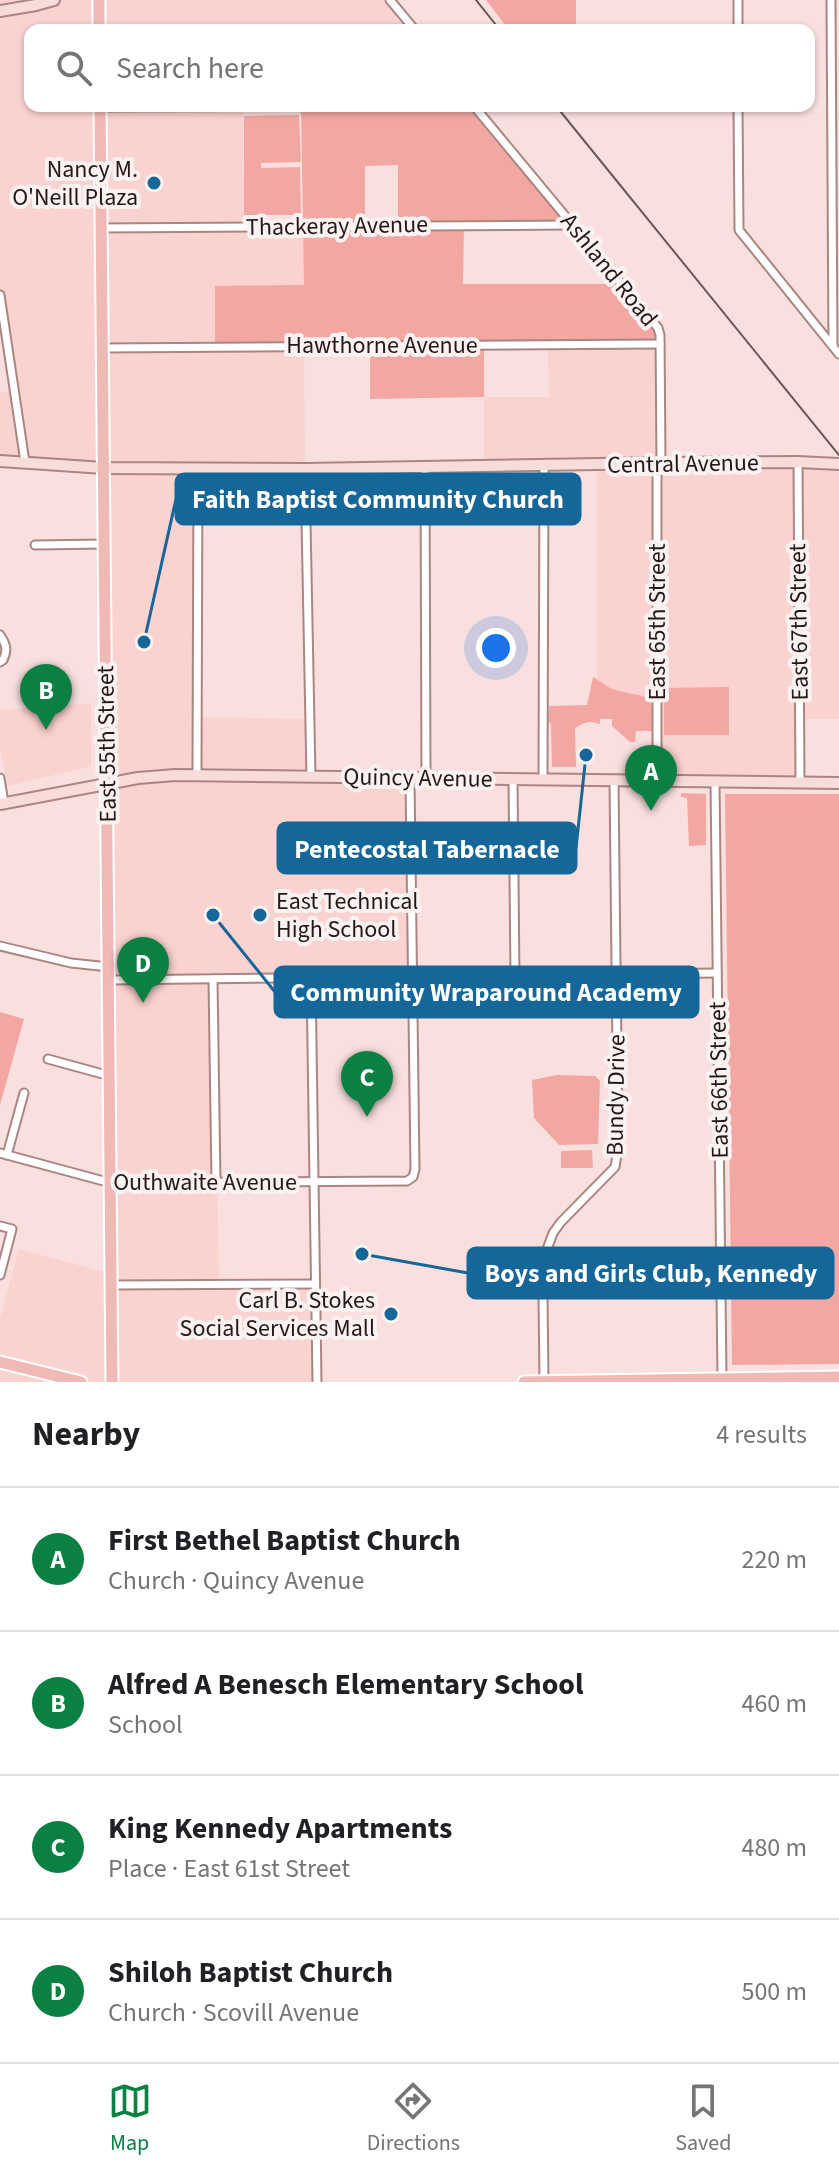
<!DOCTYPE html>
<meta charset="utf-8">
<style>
body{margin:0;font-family:"Source Sans 3",sans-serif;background:#f2f2f2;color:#202124}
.you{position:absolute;left:496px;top:648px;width:28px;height:28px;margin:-20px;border:6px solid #fff;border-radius:50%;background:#1a73e8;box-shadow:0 0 0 12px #1a73e833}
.badge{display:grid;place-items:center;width:52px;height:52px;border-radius:50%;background:#0b8043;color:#fff;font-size:26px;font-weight:700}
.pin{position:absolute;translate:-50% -66px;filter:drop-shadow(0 2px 4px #0008)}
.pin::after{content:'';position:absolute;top:42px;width:28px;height:24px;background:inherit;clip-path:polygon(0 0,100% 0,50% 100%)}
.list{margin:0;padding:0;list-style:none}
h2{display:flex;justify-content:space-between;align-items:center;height:104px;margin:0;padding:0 32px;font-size:34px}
h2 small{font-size:26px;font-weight:400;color:#757577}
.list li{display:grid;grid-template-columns:52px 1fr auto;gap:24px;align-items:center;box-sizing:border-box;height:144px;padding:0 32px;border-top:2px solid #e0e0e0}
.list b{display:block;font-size:30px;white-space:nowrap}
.list p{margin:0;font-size:26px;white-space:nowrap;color:#757577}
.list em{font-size:26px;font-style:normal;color:#757577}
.icon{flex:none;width:44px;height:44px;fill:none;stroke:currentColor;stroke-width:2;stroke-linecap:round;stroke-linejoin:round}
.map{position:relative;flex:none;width:839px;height:1382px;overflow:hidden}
.search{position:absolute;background:#fff;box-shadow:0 2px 6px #0004;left:24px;right:24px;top:24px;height:88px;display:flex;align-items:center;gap:20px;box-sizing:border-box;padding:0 28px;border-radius:16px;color:#757577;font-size:30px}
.sheet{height:680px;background:#fff}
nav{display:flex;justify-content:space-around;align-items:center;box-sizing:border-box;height:112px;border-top:2px solid #e0e0e0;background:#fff;font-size:22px;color:#757577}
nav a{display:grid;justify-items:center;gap:4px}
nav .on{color:#0b8043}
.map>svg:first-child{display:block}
.built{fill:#fad2cf}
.green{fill:#f2a7a3;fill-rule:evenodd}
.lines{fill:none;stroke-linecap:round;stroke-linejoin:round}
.street-casing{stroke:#ab8582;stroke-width:11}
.secondary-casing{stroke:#ab8582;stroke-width:14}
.primary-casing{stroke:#fff;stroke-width:15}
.street{stroke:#fff;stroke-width:7}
.secondary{stroke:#f7dcda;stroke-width:10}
.primary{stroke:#efb9b6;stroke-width:11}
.rail{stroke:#6a5857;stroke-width:2}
.poi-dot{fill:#166799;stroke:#faf2f1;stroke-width:3}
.labels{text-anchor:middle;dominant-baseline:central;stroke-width:8;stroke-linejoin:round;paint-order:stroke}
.poi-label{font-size:24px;fill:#271817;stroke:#faf2f1;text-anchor:end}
.street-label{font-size:24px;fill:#271817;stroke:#faf2f1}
.leader{fill:none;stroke:#166799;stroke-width:3}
.callout-dot{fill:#166799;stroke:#faf2f1;stroke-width:3}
.callout{fill:#166799;stroke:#166799;stroke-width:3}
.callout-label{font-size:26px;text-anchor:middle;font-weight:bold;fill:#fff}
</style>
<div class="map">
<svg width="839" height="1382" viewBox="0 0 839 1382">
<rect width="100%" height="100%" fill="#f9e0de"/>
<g class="built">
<path d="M0,0H390L415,30H30V106H361L243,107L244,226H304L305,286H215L304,345L305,469L198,468V717L310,719L311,777L410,779L413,978L214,979L219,1284H315L317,1382H0V1318L19,1249L111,1274L104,468L0,461V393L13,391L0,295Z"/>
<path d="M548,344H660L662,463L839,464V719H800V782L657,781V712H597V466L484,467V397H549Z"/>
<path d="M91,703V766L8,786L0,750V710Z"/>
</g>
<g class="green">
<path d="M486,0H576V30H509Z"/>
<path d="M474,106L572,225H464L463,284H622L658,328L660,344L484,345V397L370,399V345L215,346V286L304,285L301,107ZM398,165V225H365V166Z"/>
<path d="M299,115L301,162L261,163V168L300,167L301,215H244V116Z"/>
<path d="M593,677C601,681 607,688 616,690C652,700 652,689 653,731H636L635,742H630L612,726V719H600V724C588,720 585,722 575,728L576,767H552L551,724L548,722L549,706L587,705Z"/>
<path d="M729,687V735H664V688Z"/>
<path d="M681,793L706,794V845L689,846L687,798L681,797Z"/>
<path d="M725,794H839V1364L732,1365Z"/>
<path d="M0,1012L24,1019L0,1105Z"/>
<path d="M557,1075L595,1076L600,1081L598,1144L559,1145L534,1118L532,1080Z"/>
<path d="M592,1150L593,1168H561V1151Z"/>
</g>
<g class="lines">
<g class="street-casing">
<g id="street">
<path d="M390,0L415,30"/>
<path d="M738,0V30"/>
<path d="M831,0L833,346"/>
<path d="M474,106L658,328L660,335L661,463"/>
<path d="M738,106L739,230L839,354"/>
<path d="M100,107L361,106"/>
<path d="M101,228L572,225"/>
<path d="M0,295L25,462"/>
<path d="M103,348L660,344"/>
<path d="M798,462L800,782"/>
<path d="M425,468L426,779"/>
<path d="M305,469L311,777"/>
<path d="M35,545L105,544"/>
<path d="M0,635C6,644 8,650 3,660L0,662"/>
<path d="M197,775L198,468"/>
<path d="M0,778L4,803"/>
<path d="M513,779L515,976"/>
<path d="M543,779L544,467"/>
<path d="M657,781V463"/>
<path d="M715,781L722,1378"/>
<path d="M0,946L71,963L109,967"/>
<path d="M311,978L317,1382"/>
<path d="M213,979L216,1183"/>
<path d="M109,980L717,973"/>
<path d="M48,1059L110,1076"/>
<path d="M0,1153L111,1183L407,1181L413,1177L415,1169L410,779"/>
<path d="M7,1155L24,1093"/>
<path d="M0,1226L12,1229L0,1275"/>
<path d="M112,1285L315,1284"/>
<path d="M544,1382L543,1295L546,1252L553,1233L561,1222L615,1167L618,1149L614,780"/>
</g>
</g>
<g class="secondary-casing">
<g id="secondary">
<path d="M0,11L36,5L54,0"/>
<path d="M0,461L104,468L305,469L657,463L798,462L839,464"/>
<path d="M0,804L138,778L175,775L839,783"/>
</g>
</g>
<g class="primary-casing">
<g id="primary">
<path d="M99,0V30"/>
<path d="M100,106L112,1382"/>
<path d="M0,1362L81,1382"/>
<path d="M524,1382L839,1377"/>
</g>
</g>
<use href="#street" class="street"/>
<use href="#secondary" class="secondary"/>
<use href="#primary" class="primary"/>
<g class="rail">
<path d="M476,0L500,30"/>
<path d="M556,106L839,455"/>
</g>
</g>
<g class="poi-dot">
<circle cx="154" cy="183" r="8"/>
<circle cx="260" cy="915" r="8"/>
<circle cx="391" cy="1314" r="8"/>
</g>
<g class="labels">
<g class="poi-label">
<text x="138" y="169">Nancy M.<tspan x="138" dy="28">O'Neill Plaza</tspan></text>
<text x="276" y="901" text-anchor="start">East Technical<tspan x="276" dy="28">High School</tspan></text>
<text x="375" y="1300">Carl B. Stokes<tspan x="375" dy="28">Social Services Mall</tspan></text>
</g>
<g class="street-label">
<text transform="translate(337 226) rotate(-1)">Thackeray Avenue</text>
<text transform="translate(609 270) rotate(51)">Ashland Road</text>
<text x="382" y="345">Hawthorne Avenue</text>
<text transform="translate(683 464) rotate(-1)">Central Avenue</text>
<text transform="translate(657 622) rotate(-90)">East 65th Street</text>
<text transform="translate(799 622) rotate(-91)">East 67th Street</text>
<text transform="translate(107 744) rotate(-91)">East 55th Street</text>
<text transform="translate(418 778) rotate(1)">Quincy Avenue</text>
<text transform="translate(719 1080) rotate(-91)">East 66th Street</text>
<text transform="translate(616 1095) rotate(-89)">Bundy Drive</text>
<text x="205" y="1182">Outhwaite Avenue</text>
</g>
</g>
<path class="leader" d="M144 642L176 499M586 755L576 848M213 915L275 992M362 1254L468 1273"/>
<g class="callout-dot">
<circle cx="144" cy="642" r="8"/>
<circle cx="586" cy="755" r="8"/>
<circle cx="213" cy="915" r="8"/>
<circle cx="362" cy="1254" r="8"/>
</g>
<g class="callout">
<rect x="176" y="474" width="404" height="50" rx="8"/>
<rect x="278" y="823" width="298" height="50" rx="8"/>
<rect x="275" y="967" width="423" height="50" rx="8"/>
<rect x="468" y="1248" width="365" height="50" rx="8"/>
</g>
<g class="callout-label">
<text x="378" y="508">Faith Baptist Community Church</text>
<text x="427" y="858">Pentecostal Tabernacle</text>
<text x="486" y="1001">Community Wraparound Academy</text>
<text x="651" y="1282">Boys and Girls Club, Kennedy</text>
</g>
</svg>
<div class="you"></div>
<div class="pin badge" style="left:651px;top:811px">A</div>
<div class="pin badge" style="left:46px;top:730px">B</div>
<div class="pin badge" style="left:367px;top:1117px">C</div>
<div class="pin badge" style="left:143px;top:1003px">D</div>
<div class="search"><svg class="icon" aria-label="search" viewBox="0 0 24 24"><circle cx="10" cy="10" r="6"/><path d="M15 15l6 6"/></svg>Search here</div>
</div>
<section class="sheet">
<h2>Nearby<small>4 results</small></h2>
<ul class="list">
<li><span class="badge">A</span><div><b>First Bethel Baptist Church</b><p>Church · Quincy Avenue</p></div><em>220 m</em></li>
<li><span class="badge">B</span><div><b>Alfred A Benesch Elementary School</b><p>School</p></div><em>460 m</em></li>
<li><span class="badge">C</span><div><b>King Kennedy Apartments</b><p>Place · East 61st Street</p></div><em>480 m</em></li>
<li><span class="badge">D</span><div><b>Shiloh Baptist Church</b><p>Church · Scovill Avenue</p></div><em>500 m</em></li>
</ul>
</section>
<nav>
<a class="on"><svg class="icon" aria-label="map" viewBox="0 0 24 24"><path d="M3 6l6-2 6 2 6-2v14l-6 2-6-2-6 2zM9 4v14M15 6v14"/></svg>Map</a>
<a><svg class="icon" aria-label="directions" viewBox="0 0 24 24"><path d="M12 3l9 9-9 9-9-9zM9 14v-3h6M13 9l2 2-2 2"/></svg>Directions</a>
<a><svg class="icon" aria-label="saved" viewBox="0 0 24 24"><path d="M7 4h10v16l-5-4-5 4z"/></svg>Saved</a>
</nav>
